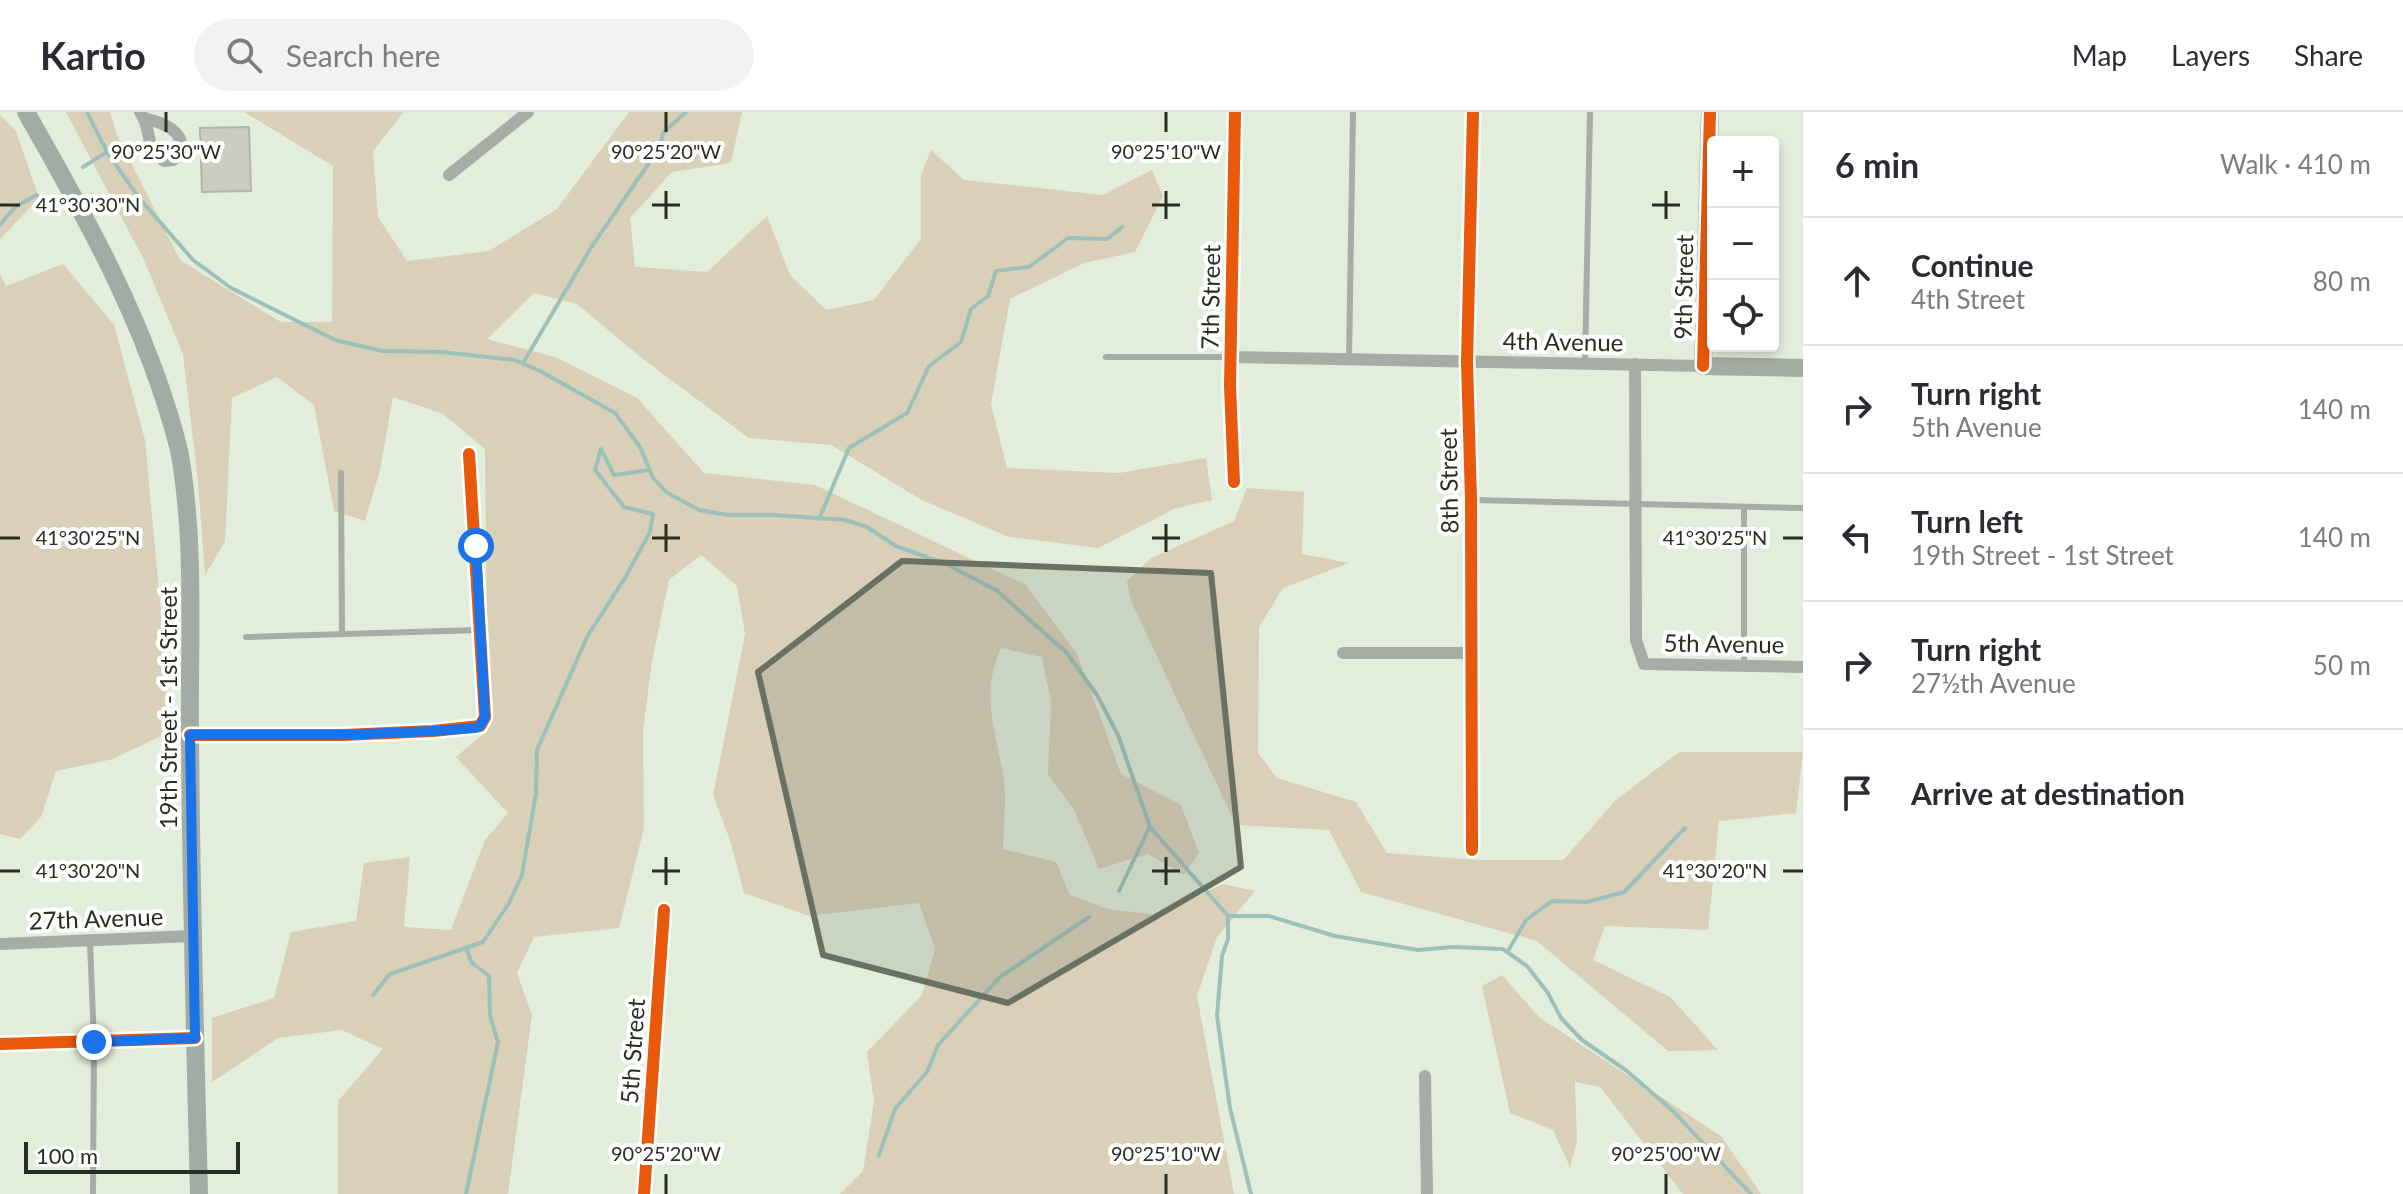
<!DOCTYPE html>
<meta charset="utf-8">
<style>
body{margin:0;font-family:Lato,sans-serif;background:#f2f2f3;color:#2b2b33}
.controls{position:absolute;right:24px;top:24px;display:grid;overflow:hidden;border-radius:8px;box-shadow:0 4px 12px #0003}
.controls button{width:72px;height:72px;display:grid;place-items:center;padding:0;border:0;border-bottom:2px solid #e1e1e2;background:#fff;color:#2b2b33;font:40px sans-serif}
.scale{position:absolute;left:24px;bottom:20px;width:216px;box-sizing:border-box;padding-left:8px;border:4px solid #272e22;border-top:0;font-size:22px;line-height:28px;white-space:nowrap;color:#272e22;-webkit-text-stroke:6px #fff;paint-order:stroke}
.stop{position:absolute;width:24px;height:24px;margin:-18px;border:6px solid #1a73e8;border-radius:50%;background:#fff}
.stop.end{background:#1a73e8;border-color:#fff;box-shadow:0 2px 8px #0008}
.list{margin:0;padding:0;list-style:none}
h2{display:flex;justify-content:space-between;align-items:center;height:104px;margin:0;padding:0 32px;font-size:34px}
h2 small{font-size:26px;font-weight:400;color:#7c7c81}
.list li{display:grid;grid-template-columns:52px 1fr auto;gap:24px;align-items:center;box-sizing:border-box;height:128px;padding:0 32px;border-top:2px solid #e1e1e2}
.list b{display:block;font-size:30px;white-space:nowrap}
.list p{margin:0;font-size:26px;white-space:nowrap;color:#7c7c81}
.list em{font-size:26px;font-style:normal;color:#7c7c81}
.icon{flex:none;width:44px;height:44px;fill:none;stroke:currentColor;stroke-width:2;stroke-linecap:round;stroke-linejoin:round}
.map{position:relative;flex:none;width:1803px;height:1082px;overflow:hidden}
header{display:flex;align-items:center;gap:48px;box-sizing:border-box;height:112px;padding:0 40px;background:#fff;border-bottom:2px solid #e1e1e2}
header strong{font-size:38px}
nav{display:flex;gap:44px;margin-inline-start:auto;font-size:28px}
.search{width:560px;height:72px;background:#f2f2f3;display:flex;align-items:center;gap:20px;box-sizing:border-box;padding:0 28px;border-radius:44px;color:#7c7c81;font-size:30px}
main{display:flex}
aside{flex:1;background:#fff}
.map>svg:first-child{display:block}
.forest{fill:#dacfb7}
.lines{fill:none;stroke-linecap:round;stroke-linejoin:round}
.stream{stroke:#9cc1bb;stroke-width:4}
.building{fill:#cacdbf;stroke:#b2b5a7;stroke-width:2}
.lane{stroke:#a7aca7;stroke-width:6}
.street{stroke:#a7aca7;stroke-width:12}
.secondary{stroke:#a3aca4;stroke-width:18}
.cycleway-casing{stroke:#fff;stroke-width:17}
.cycleway{stroke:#e8590c;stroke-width:12}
.route{stroke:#1a73e8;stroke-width:10}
.marked{fill:#697163;fill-opacity:0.2;stroke:#697163;stroke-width:6;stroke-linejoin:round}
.ticks{fill:none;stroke:#272e22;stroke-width:3}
.labels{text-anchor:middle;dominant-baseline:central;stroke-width:8;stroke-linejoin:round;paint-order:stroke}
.street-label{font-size:24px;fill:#272e22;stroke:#fff}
.ticks-label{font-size:20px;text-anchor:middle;fill:#272e22;stroke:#fff;stroke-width:8;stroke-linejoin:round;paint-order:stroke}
</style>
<header>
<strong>Kartio</strong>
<div class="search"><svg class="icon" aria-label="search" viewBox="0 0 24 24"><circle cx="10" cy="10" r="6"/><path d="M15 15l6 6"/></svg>Search here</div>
<nav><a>Map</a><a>Layers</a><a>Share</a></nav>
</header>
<main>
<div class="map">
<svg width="1803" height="1082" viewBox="0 0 1803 1082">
<rect width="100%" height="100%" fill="#e3eddb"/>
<g class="forest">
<path d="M66,0H110L117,23L180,148L281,210H332L333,54L244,0H404L373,39L378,105L407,149L489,139L557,97L629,0H742L731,51L672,60L630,106L635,155L707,160L767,104L790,163L826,198L874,188L921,127V63L931,38L964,68L1103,83L1152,58L1163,84L1135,140L1084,151L1010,187L991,292L1007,356L1119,361L1206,346L1212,388L1174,397L1098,436L1009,425L922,388L831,333L749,326L643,247L577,192L534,181L487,227L555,245L637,286L704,361L815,373L1026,473L1077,542L1121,662L1181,693L1199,741L1184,763L1148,742L1099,757L1074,698L1048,662L1051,590L1042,545L1001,536C979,586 997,619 1004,669C1007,691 1003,715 1003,737L1056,750L1070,783L1108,797L1158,803L1223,772L1255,779L1217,825L1197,884L1234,1082H840L863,1059L874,990L867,940L922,883L935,837L919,791L809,804L744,781L730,728L713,683L745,522L737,474L701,443L669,468L652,549L643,619L644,716L619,816L534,825L517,861L532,903L508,1082H338V989L383,937L342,918L278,926L212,970V906L274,886L291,820L356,809L364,751L410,745L404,815L451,818L485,728L508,701L456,645L488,618L485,337L443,302L393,285L380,358L365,409L334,399L314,293L277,265L232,286L225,430L205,463L198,370L183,242L144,148Z"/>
<path d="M0,3L16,19L39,86L0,127Z"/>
<path d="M63,152L114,213L145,328L167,565L165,622L113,647L56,659L41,705L20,727L0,722V161L6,174Z"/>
<path d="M1247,376L1304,380L1302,442L1349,451L1283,476L1259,515L1258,641L1277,666L1356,690L1387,741L1478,748H1563L1616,688L1679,640H1803L1796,701L1719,709L1708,818L1605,814L1593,848L1670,885L1718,938L1668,939L1537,829L1361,780L1329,718L1236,713L1131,489L1127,469L1151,446L1234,409Z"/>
<path d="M1502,863L1540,906L1721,1024L1761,1082H1683L1600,975L1575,970L1577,1030L1570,1055L1553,1018L1510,1001L1482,874Z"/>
</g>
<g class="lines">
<g class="stream">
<path d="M87,0L107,40L139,86L193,148L231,176L335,228L382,239L441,240L515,248L540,259L615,301L640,335L653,366L666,380L699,398L728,403H775L845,408L867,415L896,434L946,452L996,478L1067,541L1097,583L1118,623L1150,715L1228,804V827L1222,844L1217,904L1230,996L1251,1082"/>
<path d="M83,55L107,40"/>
<path d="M0,113L15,95L37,83"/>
<path d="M523,251L592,134L660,35L663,21L686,0"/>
<path d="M819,407L849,336L907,301L929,254L961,230L971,197L988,184L996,159L1029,155L1068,126L1107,127L1122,115"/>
<path d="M1119,779L1149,716"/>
<path d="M1228,804H1269L1335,824L1418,838L1453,835L1503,837L1527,854L1548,881L1561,906L1582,928L1627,959L1673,999L1751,1082"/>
<path d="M1508,839L1526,808L1552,789L1587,790L1624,780L1685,716"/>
<path d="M373,883L390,862L483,830L509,791L522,763L536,681L537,638L588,523L625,466L650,420L653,402L624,395L595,358L601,337L614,363L649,358"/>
<path d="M879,1043L895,997L927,960L938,933L1000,865L1089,805"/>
<path d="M466,1082L498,930L490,904L489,864L472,851L466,836"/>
</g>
</g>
<path class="building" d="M249,15L251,79L202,80L200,16Z"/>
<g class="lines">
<g class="lane">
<path d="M1106,245H1230"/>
<path d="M1349,248L1353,0"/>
<path d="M1585,252L1590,0"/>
<path d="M341,361L342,522"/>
<path d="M1471,388L1803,396"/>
<path d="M1744,396V553"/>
<path d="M246,525L479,518"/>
<path d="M90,830L94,930L93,1082"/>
</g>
<g class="street">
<path d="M140,0C153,18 142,30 164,49L173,48L181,42C186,19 164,11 144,6"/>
<path d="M449,63L528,0"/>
<path d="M1231,245L1703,254"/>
<path d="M1635,252L1636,528L1644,552L1803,555"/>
<path d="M1234,370L1230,274L1235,0"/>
<path d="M1343,541H1471"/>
<path d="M190,623H343L433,619L480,614L485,605L469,342"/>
<path d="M1472,738L1471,388L1467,250L1473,0"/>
<path d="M0,832L193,824"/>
<path d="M0,932L195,926"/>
<path d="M1425,964L1427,1082"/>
<path d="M644,1082L664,798"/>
</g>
<g class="secondary">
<path d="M26,0C87,107 147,214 178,334C184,360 186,386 188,412C193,482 189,553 190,623C191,776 195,929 199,1082"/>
<path d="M1710,0L1703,254L1803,256"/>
</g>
<g class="cycleway-casing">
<g id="cycleway">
<path d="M1703,254L1710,0"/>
<path d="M1234,370L1230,274L1235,0"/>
<path d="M190,623H343L433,619L480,614L485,605L469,342"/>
<path d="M1472,738L1471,388L1467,250L1473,0"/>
<path d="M0,932L195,926"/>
<path d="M644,1082L664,798"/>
</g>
</g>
<use href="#cycleway" class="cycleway"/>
</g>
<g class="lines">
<path class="route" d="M94,930L195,926L190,623H343L433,619L475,616L480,614L485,605L476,434"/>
</g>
<path class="marked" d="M902,449L1211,461L1241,755L1008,891L823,843L758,560Z"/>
<path class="ticks" d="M166,0V20M666,0V20M1166,0V20M666,79V107M1166,79V107M1666,79V107M0,93H20M652,93H680M1152,93H1180M1652,93H1680M666,412V440M1166,412V440M0,426H20M652,426H680M1152,426H1180M1783,426H1803M666,745V773M1166,745V773M0,759H20M652,759H680M1152,759H1180M1783,759H1803M666,1062V1082M1166,1062V1082M1666,1062V1082"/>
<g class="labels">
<g class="street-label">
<text transform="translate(1683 175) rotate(-89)">9th Street</text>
<text transform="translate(1210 185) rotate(-89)">7th Street</text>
<text transform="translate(1563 229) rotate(1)">4th Avenue</text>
<text transform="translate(1448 369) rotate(-91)">8th Street</text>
<text transform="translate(1724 531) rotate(1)">5th Avenue</text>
<text transform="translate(167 596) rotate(-90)">19th Street - 1st Street</text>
<text transform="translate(96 806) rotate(-2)">27th Avenue</text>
<text transform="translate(632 939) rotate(-86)">5th Street</text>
</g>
</g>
<g class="ticks-label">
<text x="166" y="47">90°25'30"W</text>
<text x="666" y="47">90°25'20"W</text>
<text x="1166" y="47">90°25'10"W</text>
<text x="88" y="100">41°30'30"N</text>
<text x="88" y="433">41°30'25"N</text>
<text x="1715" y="433">41°30'25"N</text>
<text x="88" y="766">41°30'20"N</text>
<text x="1715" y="766">41°30'20"N</text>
<text x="666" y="1049">90°25'20"W</text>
<text x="1166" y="1049">90°25'10"W</text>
<text x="1666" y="1049">90°25'00"W</text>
</g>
</svg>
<div class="controls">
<button>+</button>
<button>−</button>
<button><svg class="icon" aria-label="locate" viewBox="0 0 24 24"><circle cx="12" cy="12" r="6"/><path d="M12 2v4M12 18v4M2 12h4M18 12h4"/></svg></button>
</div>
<div class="scale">100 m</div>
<div class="stop" style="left:476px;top:434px"></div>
<div class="stop end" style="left:94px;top:930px"></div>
</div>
<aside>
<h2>6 min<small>Walk · 410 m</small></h2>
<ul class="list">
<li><svg class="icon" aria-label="ahead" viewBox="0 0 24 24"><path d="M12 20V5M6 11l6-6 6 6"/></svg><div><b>Continue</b><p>4th Street</p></div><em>80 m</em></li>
<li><svg class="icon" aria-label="right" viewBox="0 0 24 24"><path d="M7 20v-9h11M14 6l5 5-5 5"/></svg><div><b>Turn right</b><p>5th Avenue</p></div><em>140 m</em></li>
<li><svg class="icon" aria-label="left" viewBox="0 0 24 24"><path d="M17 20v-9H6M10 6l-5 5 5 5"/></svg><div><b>Turn left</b><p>19th Street - 1st Street</p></div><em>140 m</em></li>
<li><svg class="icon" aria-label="right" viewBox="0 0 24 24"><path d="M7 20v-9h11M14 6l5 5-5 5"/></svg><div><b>Turn right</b><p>27½th Avenue</p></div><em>50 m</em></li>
<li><svg class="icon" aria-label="arrive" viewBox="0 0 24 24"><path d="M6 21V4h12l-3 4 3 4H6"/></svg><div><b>Arrive at destination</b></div></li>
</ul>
</aside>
</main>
